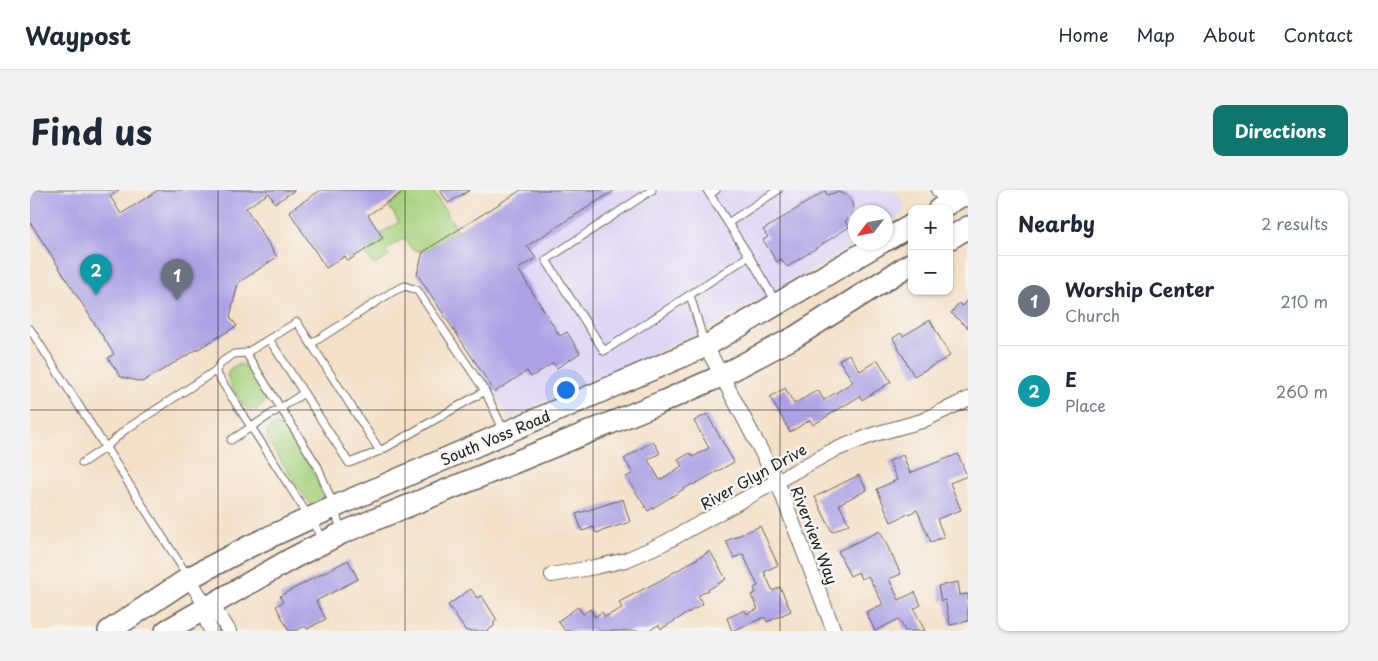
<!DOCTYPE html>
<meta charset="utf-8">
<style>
body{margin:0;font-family:"Playpen Sans",sans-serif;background:#f2f2f3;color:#1f2937}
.controls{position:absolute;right:15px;top:15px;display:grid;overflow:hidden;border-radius:10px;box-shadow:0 1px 4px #0004}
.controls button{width:45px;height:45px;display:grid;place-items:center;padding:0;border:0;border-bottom:1px solid #e0e1e3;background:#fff;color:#1f2937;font:25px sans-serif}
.compass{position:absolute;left:818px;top:15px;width:45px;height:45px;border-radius:50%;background:#fff;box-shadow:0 1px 4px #0004;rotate:238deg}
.you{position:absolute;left:535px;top:199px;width:18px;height:18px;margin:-12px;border:4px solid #fff;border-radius:50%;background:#1a73e8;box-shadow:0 0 0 8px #1a73e833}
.badge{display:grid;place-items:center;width:32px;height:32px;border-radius:50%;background:#0f766e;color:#fff;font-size:16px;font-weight:700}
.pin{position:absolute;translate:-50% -41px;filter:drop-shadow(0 1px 2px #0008)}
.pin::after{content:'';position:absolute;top:26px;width:18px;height:15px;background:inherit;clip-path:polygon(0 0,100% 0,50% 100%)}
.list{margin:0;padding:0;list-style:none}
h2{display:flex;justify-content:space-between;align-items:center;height:65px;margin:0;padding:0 20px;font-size:21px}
h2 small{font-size:16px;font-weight:400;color:#747a83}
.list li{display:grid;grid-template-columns:32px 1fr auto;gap:15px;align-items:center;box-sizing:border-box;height:90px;padding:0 20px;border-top:1px solid #e0e1e3}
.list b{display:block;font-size:19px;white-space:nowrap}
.list p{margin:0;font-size:16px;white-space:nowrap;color:#747a83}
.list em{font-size:16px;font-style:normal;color:#747a83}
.map{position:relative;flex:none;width:938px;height:441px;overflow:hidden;border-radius:10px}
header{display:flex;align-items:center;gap:30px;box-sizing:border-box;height:70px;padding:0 25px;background:#fff;border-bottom:1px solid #e0e1e3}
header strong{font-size:24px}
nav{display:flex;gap:28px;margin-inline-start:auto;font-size:18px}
.intro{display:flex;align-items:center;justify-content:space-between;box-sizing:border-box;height:120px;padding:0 30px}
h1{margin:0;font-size:35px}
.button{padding:12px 22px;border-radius:10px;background:#0f766e;color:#fff;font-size:18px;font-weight:700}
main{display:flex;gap:30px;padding:0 30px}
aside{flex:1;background:#fff;border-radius:10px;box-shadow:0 1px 4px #0004}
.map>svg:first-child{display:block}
.built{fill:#dfd5f5}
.green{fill:#a7d27e;stroke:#62774d}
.building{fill:#aba1e4}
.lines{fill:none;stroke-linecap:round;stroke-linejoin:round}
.service-casing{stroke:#686158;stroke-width:9}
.minor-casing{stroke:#686158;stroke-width:16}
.secondary-casing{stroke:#686158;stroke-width:21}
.primary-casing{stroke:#686158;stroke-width:24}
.service{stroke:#fff;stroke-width:7}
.minor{stroke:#fff;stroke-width:14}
.secondary{stroke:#fff;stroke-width:19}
.primary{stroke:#fff;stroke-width:21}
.grid{fill:none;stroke:#1c1c1c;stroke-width:1;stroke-opacity:0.55}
.labels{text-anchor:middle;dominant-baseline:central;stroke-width:5;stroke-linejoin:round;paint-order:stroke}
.street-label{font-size:15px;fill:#1c1c1c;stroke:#f6f6f2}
</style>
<header>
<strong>Waypost</strong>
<nav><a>Home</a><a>Map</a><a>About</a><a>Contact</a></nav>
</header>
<div class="intro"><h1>Find us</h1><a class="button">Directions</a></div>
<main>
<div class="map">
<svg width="938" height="441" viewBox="0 0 938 441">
<rect width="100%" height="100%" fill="#f6f6f2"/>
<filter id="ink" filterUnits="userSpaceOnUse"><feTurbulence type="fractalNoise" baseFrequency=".02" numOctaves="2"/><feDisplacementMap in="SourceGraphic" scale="10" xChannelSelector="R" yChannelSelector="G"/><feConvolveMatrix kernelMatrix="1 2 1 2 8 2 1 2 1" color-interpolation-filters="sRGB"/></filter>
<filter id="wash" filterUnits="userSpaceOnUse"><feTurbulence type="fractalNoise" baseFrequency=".0096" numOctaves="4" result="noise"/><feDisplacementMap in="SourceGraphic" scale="20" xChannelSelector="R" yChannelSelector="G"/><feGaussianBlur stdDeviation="1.12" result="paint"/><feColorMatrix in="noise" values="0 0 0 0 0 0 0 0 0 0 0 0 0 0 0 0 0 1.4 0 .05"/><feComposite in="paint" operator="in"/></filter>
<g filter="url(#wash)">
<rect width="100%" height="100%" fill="#f4e0c7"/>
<path class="built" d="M489,0H855L864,3L871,8L875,17L871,24L856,37V22H826V52L829,53L735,109L658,148L480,228L387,84L393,63Z"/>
<g class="green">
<path d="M381,0H402L428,40L393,62L382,59L374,48L356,60L359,66L344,75L334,61L353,49L350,44L369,32L358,15Z"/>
<path d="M210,174L218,178L235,205V212L229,219L219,220C209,212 200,197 197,185L201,178Z"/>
<path d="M245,234L255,238L281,277L295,311L282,317L237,250L238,241Z"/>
</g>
<g id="blocks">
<g class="building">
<path d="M0,0H89L80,6L91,24L128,0H265L245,13L239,3L216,18L247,67L208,93L200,127L207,136L112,192L91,187L78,168L84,164L0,32Z"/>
<path d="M291,0H376L338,25L353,48L318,71L315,66L296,78L259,21Z"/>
<path d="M410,0H440L418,13Z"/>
<path d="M491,0H585L497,56L506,68L488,79L530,146L537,142L550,163L527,178L523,173L501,187L497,181L465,202L387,84L393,62Z"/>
<path d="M795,1L797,5L807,2L816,5L821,9L823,17L822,23L815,32L819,37L757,77L751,69L747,72L733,50L738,47L733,40Z"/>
<path d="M938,109V138L921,123L929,113L932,116Z"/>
<path d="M900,130L920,166L884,186L863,148L871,143L873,146Z"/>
<path d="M819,164L830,181L848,170L861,192L832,210L830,206L783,235L780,230L760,242L740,207L755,198L764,214L788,200L794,210L823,192L809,170Z"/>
<path d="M677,224L704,272L663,295L662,294L618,321L596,287L603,283L594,269L623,251L630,263L618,270L630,290L652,276L648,270L660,263L663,267L679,258L664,231Z"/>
<path d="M928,264L937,286L920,293L931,320L907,329L914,347L901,352L887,320L861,332L847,299L867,290L859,271L873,265L880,283Z"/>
<path d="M829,285L837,300L809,314L819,334L802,342L785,307Z"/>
<path d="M593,309L600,332L566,343L564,337L552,341L546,324Z"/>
<path d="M730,336L748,375L734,382L743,401L750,397L761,421L737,432L735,427L702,441L697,428L715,420L717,424L728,419L721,405L726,403L724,398L728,396L713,364L704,368L696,351Z"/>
<path d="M850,341L871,384L859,389L869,410L885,402L891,415L884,419L895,441H875L869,429L845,441L836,422L853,414L838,386L831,389L828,382L820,386L808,361Z"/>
<path d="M680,361L696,389L668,406L673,414L631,439L629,435L617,441H535L528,431L548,417L553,424L560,419L565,427L572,422L575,427L592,418L589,412L629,391Z"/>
<path d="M318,370L328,389L286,411L296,429L277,439L275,436L265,441H259L246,416L253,412L250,406Z"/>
<path d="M928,392L930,405L938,404V431L920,435L915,410L911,411L908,396Z"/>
<path d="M441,399L447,408L452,406L467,430L464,432V436L457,441H436L418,415Z"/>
</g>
</g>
</g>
<g filter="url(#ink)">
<use href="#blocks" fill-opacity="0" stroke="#686158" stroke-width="1"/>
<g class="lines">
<g class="service-casing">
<g id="service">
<path d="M622,0L516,70L574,161L719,66"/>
<path d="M677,0L719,66L746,112"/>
<path d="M680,4L686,0"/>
<path d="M698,33L748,0"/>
<path d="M660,105L675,155"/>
<path d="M0,139L157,385"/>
<path d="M239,149L319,273L350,261L455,201"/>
<path d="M281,154L362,102L375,96L387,100L455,201L474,241"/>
<path d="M216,163L288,277L304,317L311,340"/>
<path d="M185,181L294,350"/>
<path d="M201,250L274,203"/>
<path d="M52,273L76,257L95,240L185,181L193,171L204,164L216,163L267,132L350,261"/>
</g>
</g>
<g class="minor-casing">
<g id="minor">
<path d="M676,156L747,291L804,441"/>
<path d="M522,385L565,377L596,370L634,353L802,261L845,244L892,231L938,209"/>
<path d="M159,388L176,417L185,421L190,427L199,441"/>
<path d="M176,417L175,427L181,441"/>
</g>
</g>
<g class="secondary-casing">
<path id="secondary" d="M911,0L938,7"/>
</g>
<g class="primary-casing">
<g id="primary">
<path d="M909,19L938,2"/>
<path d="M919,49L938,37"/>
<path d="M856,50L882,35"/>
<path d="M79,441L159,388L220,356L304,317L676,156L852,52"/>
<path d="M136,441L261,369L312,343L632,212L691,186L765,147L882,73"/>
</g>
</g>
<use href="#service" class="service"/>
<use href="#minor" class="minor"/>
<use href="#secondary" class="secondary"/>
<use href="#primary" class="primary"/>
</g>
</g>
<path class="grid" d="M188,0V441M375,0V441M563,0V441M750,0V441M0,220H938"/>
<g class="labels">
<g class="street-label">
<text transform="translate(465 247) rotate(-23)">South Voss Road</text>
<text transform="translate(723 286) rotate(-29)">River Glyn Drive</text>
<text transform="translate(785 345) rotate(69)">Riverview Way</text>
</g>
</g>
</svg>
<div class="controls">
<button>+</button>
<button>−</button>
</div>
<svg class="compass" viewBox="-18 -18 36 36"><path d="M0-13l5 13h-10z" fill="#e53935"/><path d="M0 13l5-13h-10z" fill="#747a83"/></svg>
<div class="you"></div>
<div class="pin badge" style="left:147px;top:110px;background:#6b7280">1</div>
<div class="pin badge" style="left:66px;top:105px;background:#0f9aa8">2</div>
</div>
<aside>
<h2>Nearby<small>2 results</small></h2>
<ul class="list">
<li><span class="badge" style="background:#6b7280">1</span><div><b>Worship Center</b><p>Church</p></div><em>210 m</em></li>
<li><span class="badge" style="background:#0f9aa8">2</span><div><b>E</b><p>Place</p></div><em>260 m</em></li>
</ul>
</aside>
</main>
